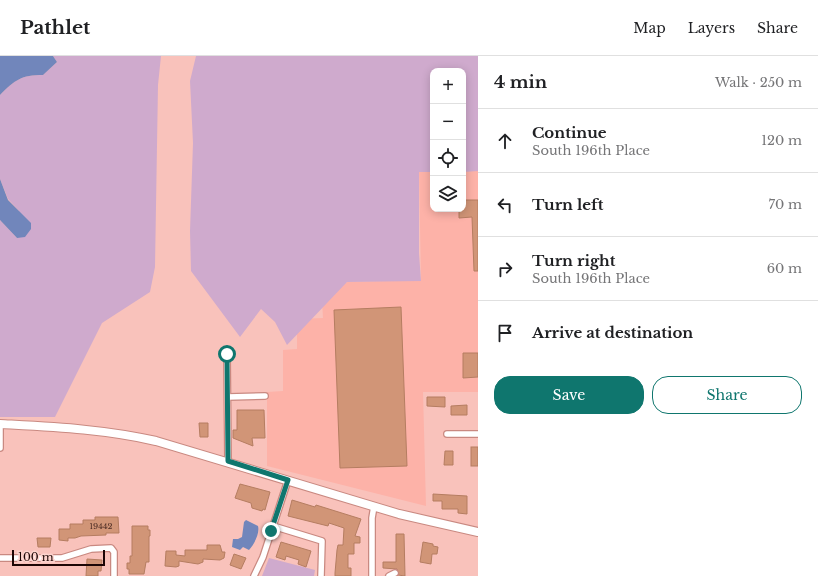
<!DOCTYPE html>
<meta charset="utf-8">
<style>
body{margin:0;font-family:"Libre Baskerville",serif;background:#f2f2f2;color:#202124}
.controls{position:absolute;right:12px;top:12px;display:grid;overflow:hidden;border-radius:8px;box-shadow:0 2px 10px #0003}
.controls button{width:36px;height:36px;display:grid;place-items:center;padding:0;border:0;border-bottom:1px solid #e0e0e0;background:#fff;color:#202124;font:20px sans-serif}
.scale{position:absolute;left:12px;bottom:10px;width:93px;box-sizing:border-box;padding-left:4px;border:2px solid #1c0605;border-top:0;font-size:11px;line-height:14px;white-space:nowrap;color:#1c0605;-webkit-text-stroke:3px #fdd3cd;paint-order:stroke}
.stop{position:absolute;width:12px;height:12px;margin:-9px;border:3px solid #0f766e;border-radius:50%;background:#fff}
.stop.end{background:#0f766e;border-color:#fff;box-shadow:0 1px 4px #0008}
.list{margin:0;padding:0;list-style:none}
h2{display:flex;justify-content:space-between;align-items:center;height:52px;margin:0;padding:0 16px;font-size:17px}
h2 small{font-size:13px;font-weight:400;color:#757577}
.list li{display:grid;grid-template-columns:26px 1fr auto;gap:12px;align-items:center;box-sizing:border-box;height:64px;padding:0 16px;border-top:1px solid #e0e0e0}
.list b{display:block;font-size:15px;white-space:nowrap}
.list p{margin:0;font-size:13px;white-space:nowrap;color:#757577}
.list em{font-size:13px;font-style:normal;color:#757577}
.actions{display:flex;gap:8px;padding:12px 16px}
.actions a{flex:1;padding:9px 0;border:1px solid #0f766e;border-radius:16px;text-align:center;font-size:14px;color:#0f766e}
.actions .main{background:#0f766e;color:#fff}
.icon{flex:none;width:22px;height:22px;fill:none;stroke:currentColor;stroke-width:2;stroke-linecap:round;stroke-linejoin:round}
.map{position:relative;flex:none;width:478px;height:520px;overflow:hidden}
header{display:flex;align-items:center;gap:24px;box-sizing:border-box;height:56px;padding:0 20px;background:#fff;border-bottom:1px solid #e0e0e0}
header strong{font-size:19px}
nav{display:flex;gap:22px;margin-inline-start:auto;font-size:14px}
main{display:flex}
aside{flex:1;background:#fff}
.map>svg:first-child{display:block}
.built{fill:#fdb2a8}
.green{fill:#cfaacd}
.water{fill:#7186bb}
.building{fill:#d19577;stroke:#b57d61}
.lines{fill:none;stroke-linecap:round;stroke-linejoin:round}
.minor-casing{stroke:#c98981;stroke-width:8}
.secondary-casing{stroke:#c98981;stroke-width:10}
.minor{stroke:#fff;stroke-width:5.5}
.secondary{stroke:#fff;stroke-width:8}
.route{stroke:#0f766e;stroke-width:5}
.labels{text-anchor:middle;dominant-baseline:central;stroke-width:3;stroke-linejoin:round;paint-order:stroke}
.number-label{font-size:8px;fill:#492a22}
</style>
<header>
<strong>Pathlet</strong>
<nav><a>Map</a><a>Layers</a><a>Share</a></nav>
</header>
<main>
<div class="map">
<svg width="478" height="520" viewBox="0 0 478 520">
<rect width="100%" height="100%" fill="#f9c2bb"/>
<path class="built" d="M463,115H478V336H423L426,450L267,410V336L283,335V294L297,293V263L323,262L322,245L347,226L421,224L419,116H433V153H463Z"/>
<g class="green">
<path d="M53,0H161L158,29L155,211L150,236L102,267L55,361H0V164L17,182L19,155L8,143L0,123V39C15,24 21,19 43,19L57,6Z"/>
<path d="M196,0H478V115L463,116V15H433V116H419V197L421,225L347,226L287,289L275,266L261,253L240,281L191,215L190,175L193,87L190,25Z"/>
<path d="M269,502L315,514L314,520H262Z"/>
</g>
<g class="water">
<path d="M0,0H53L57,6L43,19C21,19 15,24 0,39Z"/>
<path d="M0,123L8,144L31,167V173L25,181L17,182L0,164Z"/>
<path d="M246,464L258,470C260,477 254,489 249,494L243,491L240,494L232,491L233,483H238L242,481L244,466Z"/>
</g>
<g class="building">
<path d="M463,144H478V215H474L472,161L459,162V153H463Z"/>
<path d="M401,251L407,410L340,412L334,254Z"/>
<path d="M463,297H478V321L463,322Z"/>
<path d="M427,341H445V351L427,350Z"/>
<path d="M467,349V359H451V350Z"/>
<path d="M237,354H264L265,382H252L253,390L233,382V374H237Z"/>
<path d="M199,367H208V381H200Z"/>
<rect x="471" y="391" width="7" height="19"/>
<path d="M445,395H453V409H444Z"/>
<path d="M240,428L270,436L265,454L263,453L262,455L252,452L251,447L235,442Z"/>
<path d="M433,438L467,440V458L458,457V453H442V445H433Z"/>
<path d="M292,444L315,451L316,449L361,463L355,480L360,481V487H354V498H348V512H351V520H335V517L337,494L338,489H343L344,472L329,467L328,470L288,460Z"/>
<path d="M95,461H118L119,477H106V479L81,480L75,482H68V485L59,484V473H70V468H83V464H95Z"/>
<path d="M132,470H148V474H150V480H149V506H146L144,518H129V513H127V507H130V500H132Z"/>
<path d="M396,478H404L405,520L398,519L397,513L383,512V506H396Z"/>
<path d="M37,482H51L50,491H38Z"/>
<path d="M281,486L311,495L306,511L298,508L299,504L286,500L285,504L276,501Z"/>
<path d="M423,486L433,488V490L438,491L437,498H432L431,508L420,506Z"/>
<path d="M207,489H220L222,496H225L224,502L220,504L203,503V506L198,508L179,505V510L176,511L165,510L166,495H176V499L185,500V494H207Z"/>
<path d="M234,498L246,502L241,513L230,509Z"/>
<path d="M87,503L102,504L101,515H98V520H86Z"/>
</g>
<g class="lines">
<g class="minor-casing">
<g id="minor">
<path d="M227,298L228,405"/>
<path d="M228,341L265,340"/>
<path d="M447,378H478"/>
<path d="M0,392V368"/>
<path d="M273,470L322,485L321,520"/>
<path d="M0,502H62L91,493L111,492L114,496V520"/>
<path d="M254,520L263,501L288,424"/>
<path d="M372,520V462L374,450"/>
<path d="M389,520L395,517"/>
</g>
</g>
<g class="secondary-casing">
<path id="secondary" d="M0,368C54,371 103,373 156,385L399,458L478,476"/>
</g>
<use href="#minor" class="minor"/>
<use href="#secondary" class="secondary"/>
</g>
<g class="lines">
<path class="route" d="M227,298L228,405L288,424L271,475"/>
</g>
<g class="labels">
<g class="number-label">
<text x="101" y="470">19442</text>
</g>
</g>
</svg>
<div class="controls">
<button>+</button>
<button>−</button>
<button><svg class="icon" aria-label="locate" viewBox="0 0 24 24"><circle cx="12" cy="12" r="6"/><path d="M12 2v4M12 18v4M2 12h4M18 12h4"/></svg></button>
<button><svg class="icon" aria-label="layers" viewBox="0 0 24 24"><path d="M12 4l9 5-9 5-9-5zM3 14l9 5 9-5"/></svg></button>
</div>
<div class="scale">100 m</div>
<div class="stop" style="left:227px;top:298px"></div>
<div class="stop end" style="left:271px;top:475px"></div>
</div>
<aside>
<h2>4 min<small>Walk · 250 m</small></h2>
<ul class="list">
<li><svg class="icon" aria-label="ahead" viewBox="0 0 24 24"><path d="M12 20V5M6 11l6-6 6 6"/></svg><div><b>Continue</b><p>South 196th Place</p></div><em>120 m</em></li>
<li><svg class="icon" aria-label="left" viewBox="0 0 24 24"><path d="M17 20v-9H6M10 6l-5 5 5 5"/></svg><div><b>Turn left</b></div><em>70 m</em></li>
<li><svg class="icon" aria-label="right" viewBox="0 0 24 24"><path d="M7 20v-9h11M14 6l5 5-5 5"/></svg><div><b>Turn right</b><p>South 196th Place</p></div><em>60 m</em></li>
<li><svg class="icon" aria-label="arrive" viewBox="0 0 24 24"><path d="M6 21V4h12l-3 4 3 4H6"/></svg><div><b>Arrive at destination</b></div></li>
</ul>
<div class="actions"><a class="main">Save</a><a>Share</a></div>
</aside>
</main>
